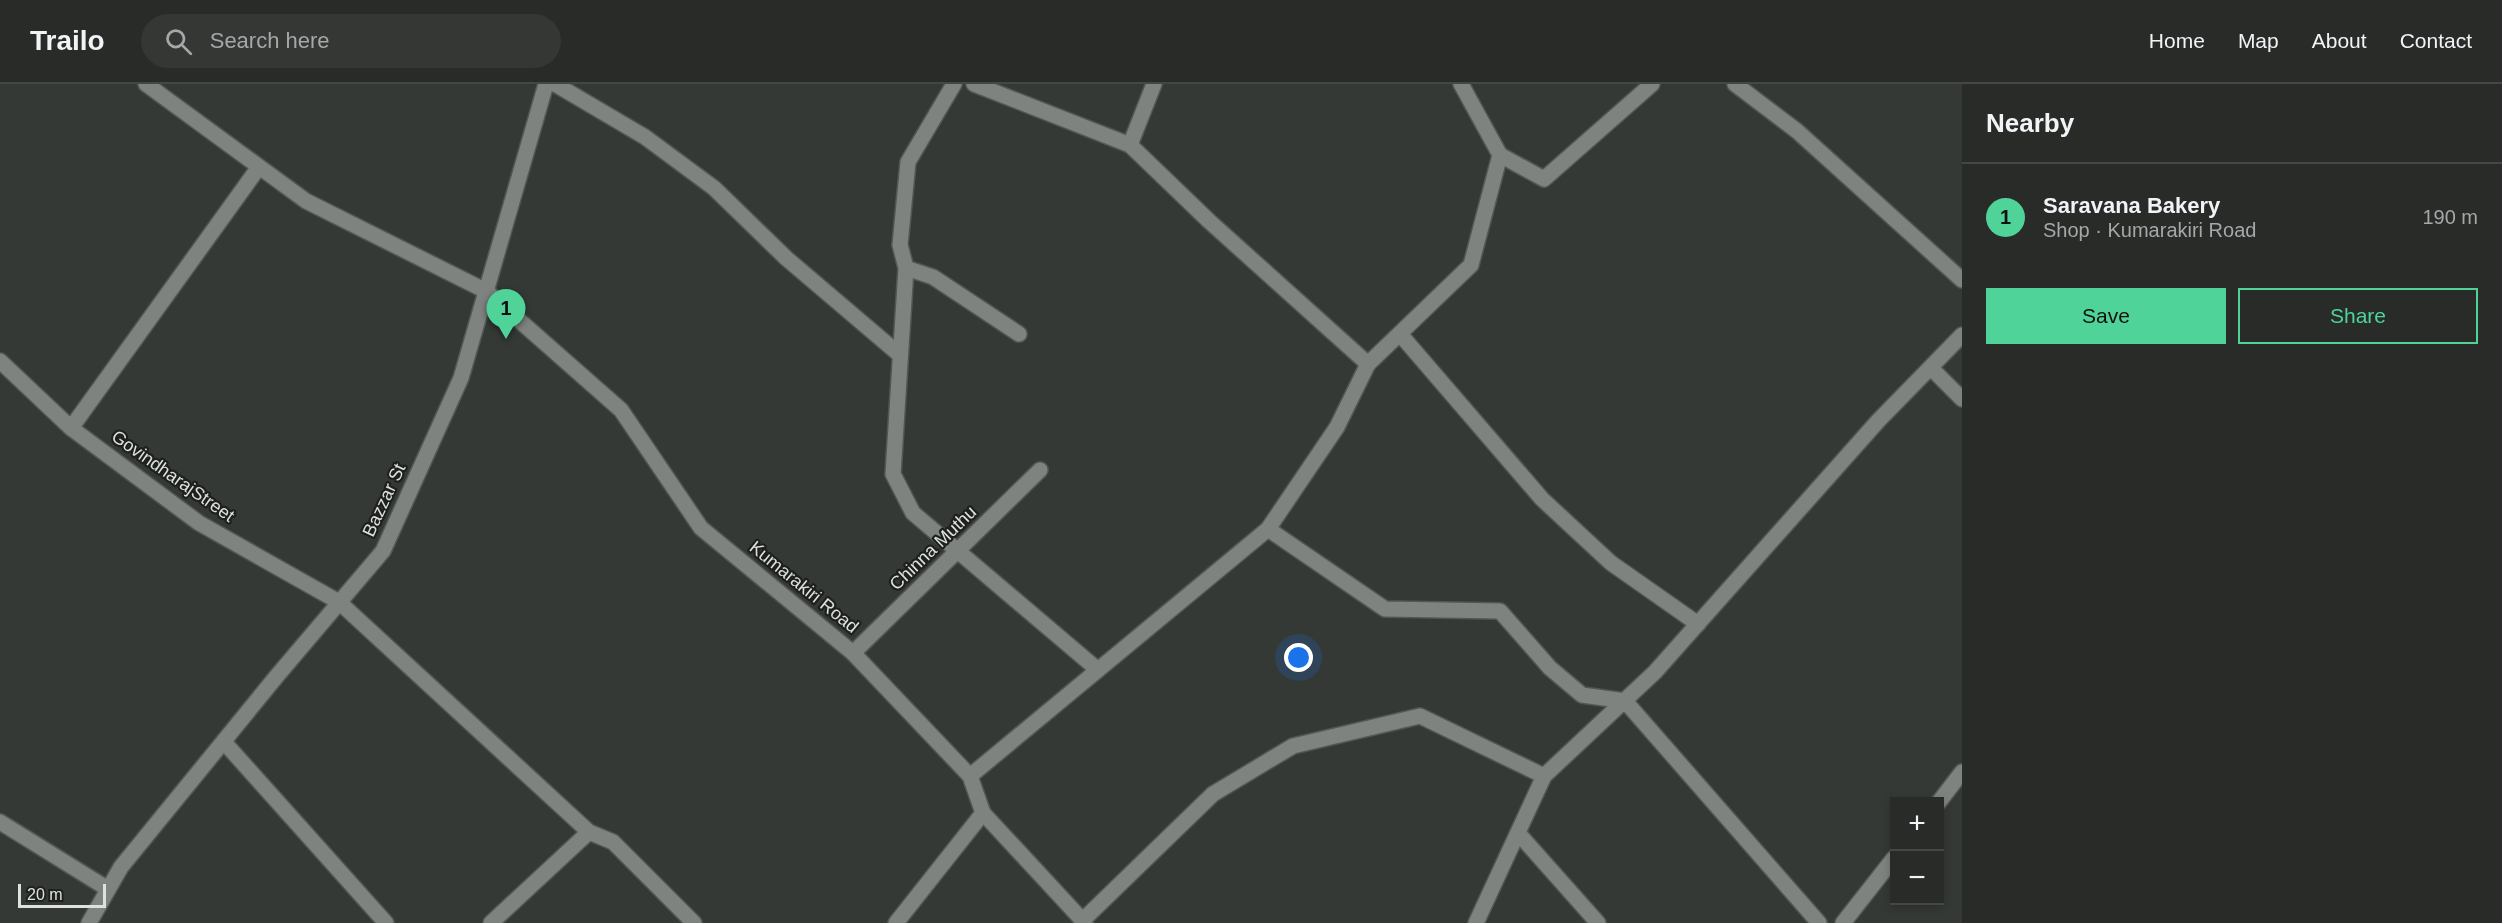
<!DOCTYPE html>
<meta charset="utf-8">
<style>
body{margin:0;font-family:Arial,sans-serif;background:#343734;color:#f1f3f6}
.controls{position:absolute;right:18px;bottom:18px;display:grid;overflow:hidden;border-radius:0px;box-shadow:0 3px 9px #0003}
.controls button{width:54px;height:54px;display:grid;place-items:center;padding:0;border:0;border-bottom:2px solid #444745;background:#282b28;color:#f1f3f6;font:30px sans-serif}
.scale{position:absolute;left:18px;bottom:15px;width:88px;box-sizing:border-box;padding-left:6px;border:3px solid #dee1e0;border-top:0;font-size:16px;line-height:21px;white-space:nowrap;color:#dee1e0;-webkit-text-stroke:4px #1e201e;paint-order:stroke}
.you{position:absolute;left:1299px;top:574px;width:21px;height:21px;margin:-15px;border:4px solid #fff;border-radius:50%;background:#1a73e8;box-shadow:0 0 0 9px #1a73e833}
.badge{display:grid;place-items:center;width:39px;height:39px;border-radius:50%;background:#4fd399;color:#111;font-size:20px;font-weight:700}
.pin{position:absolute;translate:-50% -50px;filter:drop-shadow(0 2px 3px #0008)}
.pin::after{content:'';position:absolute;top:32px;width:21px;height:18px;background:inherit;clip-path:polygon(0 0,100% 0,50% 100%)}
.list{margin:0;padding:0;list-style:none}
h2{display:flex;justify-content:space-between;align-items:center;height:78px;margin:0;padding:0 24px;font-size:26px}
h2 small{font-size:20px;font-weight:400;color:#a5a7a8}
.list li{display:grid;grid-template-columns:39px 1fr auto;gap:18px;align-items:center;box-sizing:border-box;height:108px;padding:0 24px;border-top:2px solid #444745}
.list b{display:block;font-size:22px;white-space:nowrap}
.list p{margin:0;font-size:20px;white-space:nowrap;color:#a5a7a8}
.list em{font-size:20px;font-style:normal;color:#a5a7a8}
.actions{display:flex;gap:12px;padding:18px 24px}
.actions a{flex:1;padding:14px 0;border:2px solid #4fd399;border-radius:0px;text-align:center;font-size:21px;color:#4fd399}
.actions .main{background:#4fd399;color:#111}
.icon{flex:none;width:33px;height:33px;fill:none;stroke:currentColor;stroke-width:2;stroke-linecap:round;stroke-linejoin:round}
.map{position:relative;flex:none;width:1962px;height:839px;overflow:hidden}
header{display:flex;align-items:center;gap:36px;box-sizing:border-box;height:84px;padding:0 30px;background:#282b28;border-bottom:2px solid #444745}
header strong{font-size:28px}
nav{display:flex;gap:33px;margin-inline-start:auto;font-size:21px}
.search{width:420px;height:54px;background:#343734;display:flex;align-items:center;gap:15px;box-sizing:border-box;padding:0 21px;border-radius:33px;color:#a5a7a8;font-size:22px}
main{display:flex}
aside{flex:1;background:#282b28}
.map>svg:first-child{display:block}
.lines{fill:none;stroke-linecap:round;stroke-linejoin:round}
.minor-casing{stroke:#525654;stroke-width:18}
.tertiary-casing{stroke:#525654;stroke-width:18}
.secondary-casing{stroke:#525654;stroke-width:18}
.minor{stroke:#7e8380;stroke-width:15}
.tertiary{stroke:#7e8380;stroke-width:15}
.secondary{stroke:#7e8380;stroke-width:15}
.labels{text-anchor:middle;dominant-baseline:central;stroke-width:4.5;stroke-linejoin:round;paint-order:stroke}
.street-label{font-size:18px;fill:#dee1e0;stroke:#1e201e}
</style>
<header>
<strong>Trailo</strong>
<div class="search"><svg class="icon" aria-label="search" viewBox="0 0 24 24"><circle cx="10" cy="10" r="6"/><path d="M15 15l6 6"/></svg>Search here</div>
<nav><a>Home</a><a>Map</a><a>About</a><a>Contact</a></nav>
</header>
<main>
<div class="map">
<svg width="1962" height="839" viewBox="0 0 1962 839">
<rect width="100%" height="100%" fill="#353936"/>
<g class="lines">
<g class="minor-casing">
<g id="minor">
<path d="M146,0L306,117L486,207"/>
<path d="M555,0L645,53L714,104L786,174L900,271"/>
<path d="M954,0L908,78L900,161L906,184L893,390L913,429L1098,586"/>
<path d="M974,0L1130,61L1209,137L1368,280L1471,181L1500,71L1461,0"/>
<path d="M1735,0L1797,47L1962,196"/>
<path d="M1130,61L1154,0"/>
<path d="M1500,71L1544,95L1652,0"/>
<path d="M906,184L933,193L1019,250"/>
<path d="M1400,250L1542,415L1611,479L1698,540"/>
<path d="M0,277L71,344L199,439L339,518L589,748L613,758L694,839"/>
<path d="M1931,284L1962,315"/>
<path d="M71,344L259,83"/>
<path d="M1268,445L1385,525L1500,527L1550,584L1582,611L1625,617L1819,839"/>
<path d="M853,569L1040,386"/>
<path d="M224,658L386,839"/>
<path d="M970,692L1268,445L1337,343L1368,280"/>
<path d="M1939,718L1962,688"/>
<path d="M0,738L108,805"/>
<path d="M1518,749L1598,839"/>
<path d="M1083,836L1213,710L1293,662L1420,632L1544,692"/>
<path d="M491,839L589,748"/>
<path d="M896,839L983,729"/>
<path d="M1476,839L1544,692L1655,588L1878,337L1962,251"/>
<path d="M1843,839L1894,774"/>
</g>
</g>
<g class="tertiary-casing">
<path id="tertiary" d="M486,207L621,326L701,444L853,569L970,692L983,729L1085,839"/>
</g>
<g class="secondary-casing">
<path id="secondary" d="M89,839L121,783L276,593L383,467L461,294L546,0"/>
</g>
<use href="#minor" class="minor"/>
<use href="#tertiary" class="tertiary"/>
<use href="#secondary" class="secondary"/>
</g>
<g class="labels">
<g class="street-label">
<text transform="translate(173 392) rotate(35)">GovindharajStreet</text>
<text transform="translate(384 416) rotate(-65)">Bazzar St</text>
<text transform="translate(933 464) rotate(-44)">Chinna Muthu</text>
<text transform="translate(804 503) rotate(39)">Kumarakiri Road</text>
</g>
</g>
</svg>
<div class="controls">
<button>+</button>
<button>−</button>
</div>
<div class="scale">20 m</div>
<div class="you"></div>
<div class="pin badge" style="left:506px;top:255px">1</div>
</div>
<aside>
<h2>Nearby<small></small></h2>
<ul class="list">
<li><span class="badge">1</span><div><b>Saravana Bakery</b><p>Shop · Kumarakiri Road</p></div><em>190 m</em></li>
</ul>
<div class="actions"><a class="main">Save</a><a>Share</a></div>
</aside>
</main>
